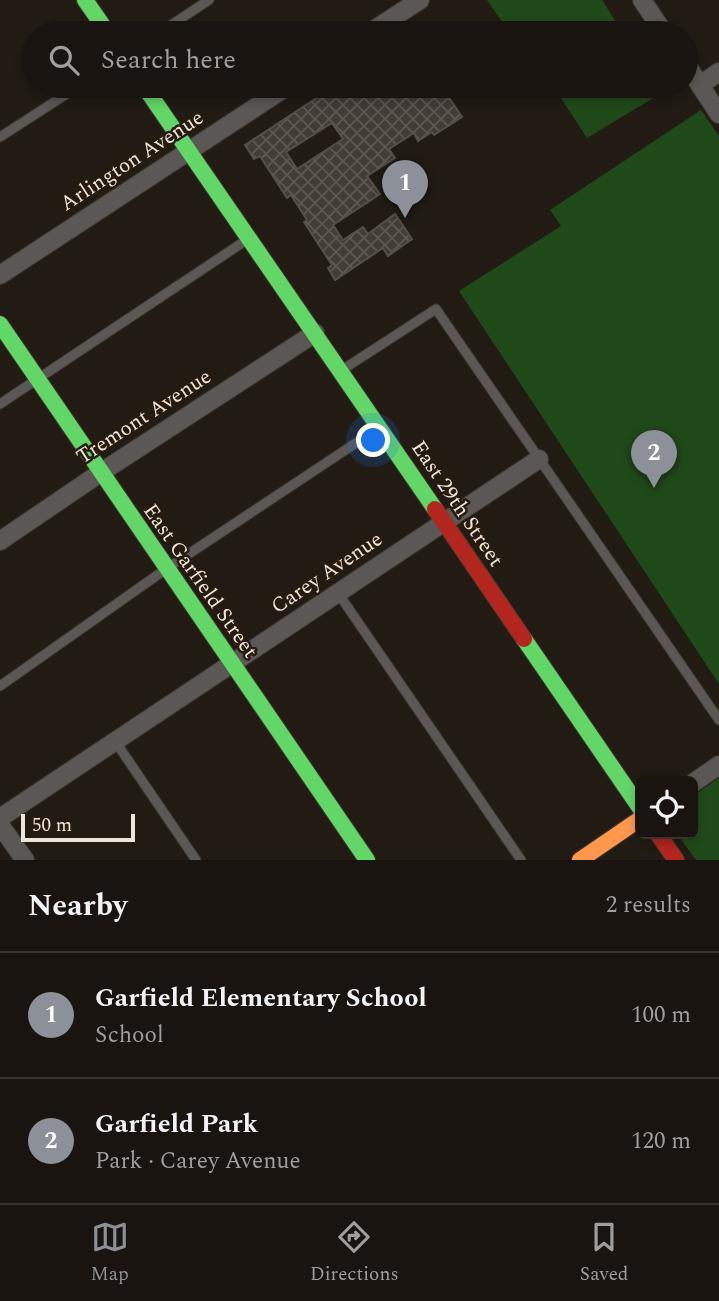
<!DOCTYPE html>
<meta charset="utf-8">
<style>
body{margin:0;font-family:Spectral,serif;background:#221d18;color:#f1f3f6}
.controls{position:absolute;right:21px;bottom:21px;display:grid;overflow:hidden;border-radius:10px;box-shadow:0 4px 10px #0003}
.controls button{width:63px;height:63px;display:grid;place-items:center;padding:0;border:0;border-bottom:2px solid #37332f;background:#19140f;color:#f1f3f6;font:35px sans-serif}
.scale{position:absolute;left:21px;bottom:18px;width:114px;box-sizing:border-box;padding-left:7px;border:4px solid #ede5dc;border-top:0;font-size:19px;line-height:24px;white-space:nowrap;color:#ede5dc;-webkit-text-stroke:5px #271b0e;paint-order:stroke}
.you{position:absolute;left:374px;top:441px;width:24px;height:24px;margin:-18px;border:5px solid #fff;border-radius:50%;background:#1a73e8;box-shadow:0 0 0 10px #1a73e833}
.badge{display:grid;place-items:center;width:46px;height:46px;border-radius:50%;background:#8c9099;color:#fff;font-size:23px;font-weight:700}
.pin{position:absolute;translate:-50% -58px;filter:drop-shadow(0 2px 4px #0008)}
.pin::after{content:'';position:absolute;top:37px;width:24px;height:21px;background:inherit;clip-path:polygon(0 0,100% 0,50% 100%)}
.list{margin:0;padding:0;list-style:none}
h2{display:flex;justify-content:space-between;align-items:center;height:91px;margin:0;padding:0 28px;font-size:30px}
h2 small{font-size:23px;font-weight:400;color:#9f9e9e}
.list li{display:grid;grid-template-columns:46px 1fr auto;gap:21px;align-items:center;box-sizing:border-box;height:126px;padding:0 28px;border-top:2px solid #37332f}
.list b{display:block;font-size:26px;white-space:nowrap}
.list p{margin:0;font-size:23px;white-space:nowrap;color:#9f9e9e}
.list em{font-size:23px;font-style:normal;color:#9f9e9e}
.icon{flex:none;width:38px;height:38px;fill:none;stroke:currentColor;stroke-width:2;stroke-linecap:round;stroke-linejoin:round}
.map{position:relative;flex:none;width:719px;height:860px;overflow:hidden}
.search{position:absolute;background:#19140f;box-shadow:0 4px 10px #0003;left:21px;right:21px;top:21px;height:77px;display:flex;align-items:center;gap:18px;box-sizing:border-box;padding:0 24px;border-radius:38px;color:#9f9e9e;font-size:26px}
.sheet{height:343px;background:#19140f}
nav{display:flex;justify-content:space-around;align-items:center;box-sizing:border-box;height:98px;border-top:2px solid #37332f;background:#19140f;font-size:19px;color:#9f9e9e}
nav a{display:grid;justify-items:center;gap:4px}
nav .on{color:#8c9099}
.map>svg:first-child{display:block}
.park{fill:#20491a}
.building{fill:url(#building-cross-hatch);stroke:#554f49;stroke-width:2;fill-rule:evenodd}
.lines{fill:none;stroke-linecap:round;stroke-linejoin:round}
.lane-casing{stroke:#3d3731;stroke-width:11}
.street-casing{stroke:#3d3731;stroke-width:20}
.fast-casing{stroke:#3d3731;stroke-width:18}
.slow-casing{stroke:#3d3731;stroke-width:18}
.jam-casing{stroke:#3d3731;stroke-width:18}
.lane{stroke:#5a5754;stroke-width:9}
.street{stroke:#5a5754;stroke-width:18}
.fast{stroke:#63d668;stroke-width:16}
.slow{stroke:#ff974d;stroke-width:16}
.jam{stroke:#b3261e;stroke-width:16}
.labels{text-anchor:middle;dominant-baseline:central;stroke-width:5;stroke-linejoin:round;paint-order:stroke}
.street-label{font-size:21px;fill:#ede5dc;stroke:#271b0e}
</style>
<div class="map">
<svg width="719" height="860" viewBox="0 0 719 860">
<defs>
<pattern id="building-cross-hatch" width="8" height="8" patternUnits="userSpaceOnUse" patternTransform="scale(1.75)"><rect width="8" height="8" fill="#413c36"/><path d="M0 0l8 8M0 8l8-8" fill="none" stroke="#5d5852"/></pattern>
</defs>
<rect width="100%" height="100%" fill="#211b14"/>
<g class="park">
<path d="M487,0H602L623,33H510Z"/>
<path d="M557,86H655V97L587,138L557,92Z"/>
<path d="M701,110L719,136V684L459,291L561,226L550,210Z"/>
<path d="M719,778V860H696L677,834H693V796Z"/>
</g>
<path class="building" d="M335,86H441L462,117L434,135L432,132L418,141L414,133L389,149L395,158L367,176L380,194L333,225L343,240L363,227L368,234L395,214L412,239L388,256L383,248L335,280L328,268L332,265L304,222L307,220L291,195L287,198L260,156L254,159L245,145ZM332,123L343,139L297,169L286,152Z"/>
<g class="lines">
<g class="lane-casing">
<g id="lane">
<path d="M159,33L209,0"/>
<path d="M0,137L79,86"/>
<path d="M342,370L436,309L719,720"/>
<path d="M0,404L248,239"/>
<path d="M338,593L521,860"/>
<path d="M0,686L166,569L377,429"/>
<path d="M115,741L196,860"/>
</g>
</g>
<g class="street-casing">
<g id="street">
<path d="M642,0L664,33"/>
<path d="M369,33L420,0"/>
<path d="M686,64L719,114"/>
<path d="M700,85L719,72"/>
<path d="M0,275L288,86"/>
<path d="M0,541L100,473L315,333"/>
<path d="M693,783L719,765"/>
<path d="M0,818L539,459"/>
<path d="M0,825L25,860"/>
</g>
</g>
<g class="fast-casing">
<g id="fast">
<path d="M85,0L108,33"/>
<path d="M144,86L435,509"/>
<path d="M0,324L367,860"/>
<path d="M524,639L640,808"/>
</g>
</g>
<g class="slow-casing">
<path id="slow" d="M580,860L640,819"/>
</g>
<g class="jam-casing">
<g id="jam">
<path d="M435,509L524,639"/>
<path d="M658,834L676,860"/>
</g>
</g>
<use href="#lane" class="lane"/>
<use href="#street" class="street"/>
<use href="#fast" class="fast"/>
<use href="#slow" class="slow"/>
<use href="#jam" class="jam"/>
</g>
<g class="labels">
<g class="street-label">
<text transform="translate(132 161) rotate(-33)">Arlington Avenue</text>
<text transform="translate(144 417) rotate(-33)">Tremont Avenue</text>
<text transform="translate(457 504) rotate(56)">East 29th Street</text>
<text transform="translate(327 573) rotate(-34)">Carey Avenue</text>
<text transform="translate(200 581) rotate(55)">East Garfield Street</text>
</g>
</g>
</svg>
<div class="controls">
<button><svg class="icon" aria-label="locate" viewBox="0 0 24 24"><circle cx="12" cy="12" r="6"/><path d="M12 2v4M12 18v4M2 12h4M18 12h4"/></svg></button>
</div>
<div class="scale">50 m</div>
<div class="you"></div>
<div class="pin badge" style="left:405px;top:218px">1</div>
<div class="pin badge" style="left:654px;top:488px">2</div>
<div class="search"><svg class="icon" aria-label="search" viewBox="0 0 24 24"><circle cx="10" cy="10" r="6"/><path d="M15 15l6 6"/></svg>Search here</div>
</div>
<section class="sheet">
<h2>Nearby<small>2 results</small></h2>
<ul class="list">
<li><span class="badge">1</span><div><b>Garfield Elementary School</b><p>School</p></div><em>100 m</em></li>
<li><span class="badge">2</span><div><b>Garfield Park</b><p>Park · Carey Avenue</p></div><em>120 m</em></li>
</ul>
</section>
<nav>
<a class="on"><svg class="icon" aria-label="map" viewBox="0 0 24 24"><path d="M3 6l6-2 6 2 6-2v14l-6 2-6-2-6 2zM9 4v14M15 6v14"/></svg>Map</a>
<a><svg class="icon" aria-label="directions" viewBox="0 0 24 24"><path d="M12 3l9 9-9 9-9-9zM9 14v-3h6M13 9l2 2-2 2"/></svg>Directions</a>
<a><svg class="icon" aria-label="saved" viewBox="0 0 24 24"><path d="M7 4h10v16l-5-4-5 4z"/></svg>Saved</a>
</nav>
